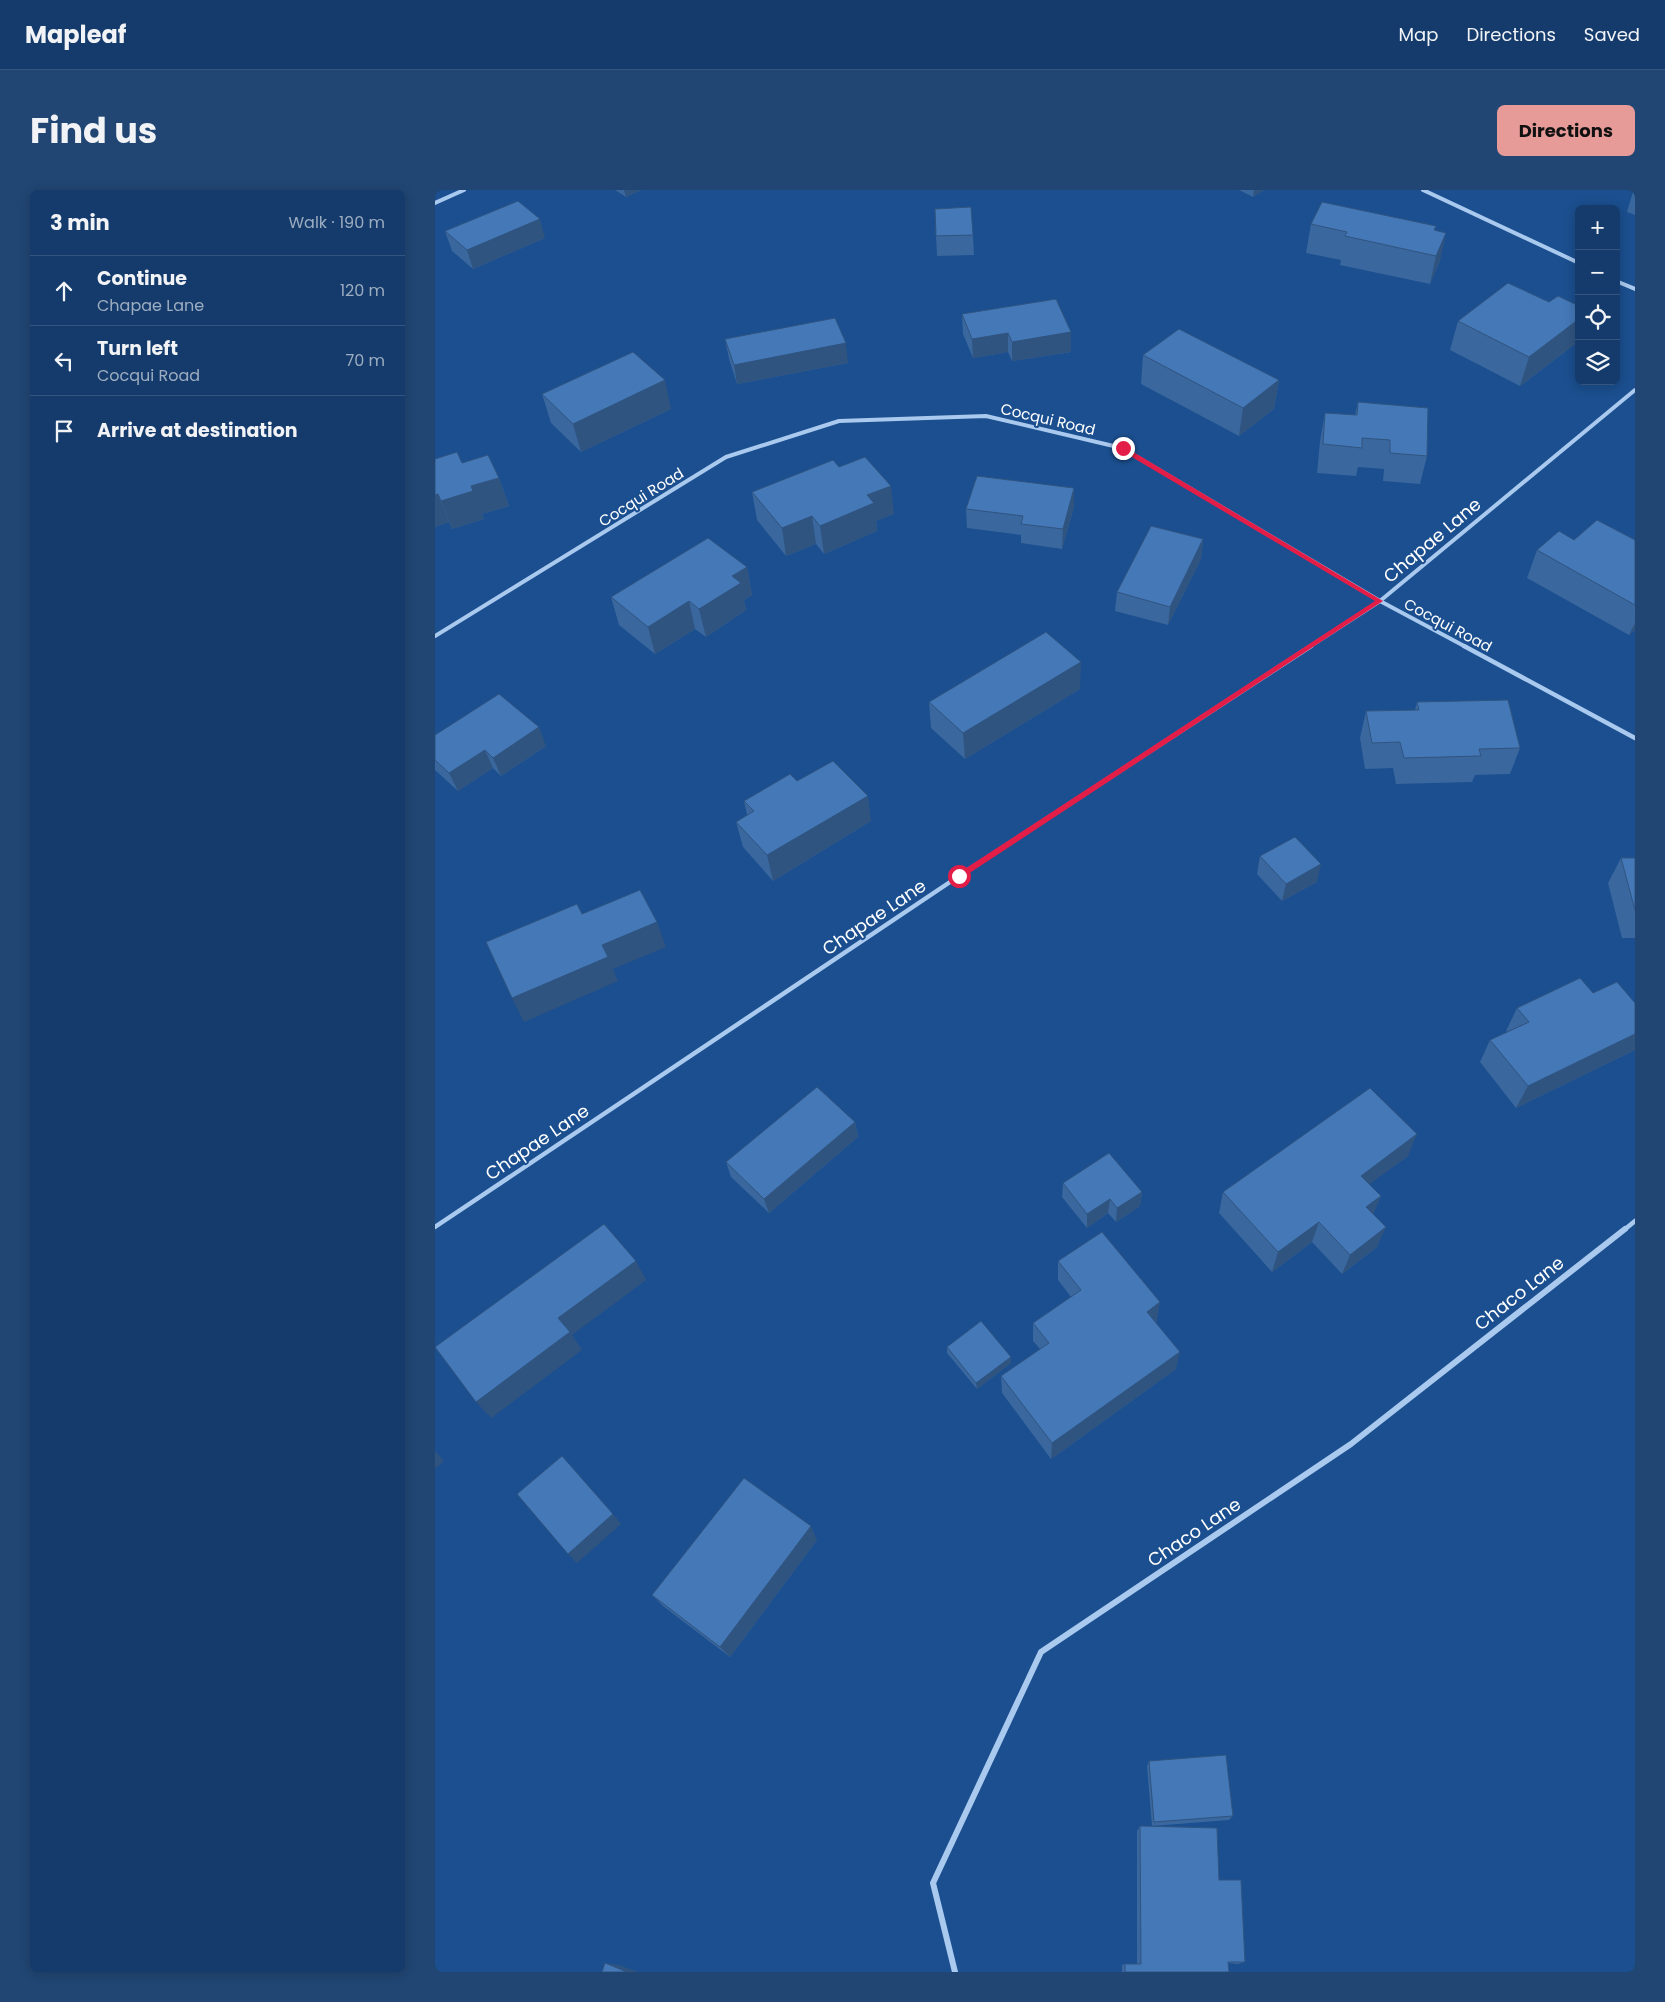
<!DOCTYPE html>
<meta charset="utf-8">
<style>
body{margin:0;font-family:Poppins,sans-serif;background:#214673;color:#f1f3f6}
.controls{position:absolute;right:15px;top:15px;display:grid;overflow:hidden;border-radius:8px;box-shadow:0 2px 12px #0003}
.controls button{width:45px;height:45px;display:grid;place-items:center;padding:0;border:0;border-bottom:1px solid #33557e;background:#143b6b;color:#f1f3f6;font:25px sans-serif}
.stop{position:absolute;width:15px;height:15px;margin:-11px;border:4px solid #e11d48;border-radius:50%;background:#fff}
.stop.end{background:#e11d48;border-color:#fff;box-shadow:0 1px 5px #0008}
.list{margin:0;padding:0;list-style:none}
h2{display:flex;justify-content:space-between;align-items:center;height:65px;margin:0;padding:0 20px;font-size:21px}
h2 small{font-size:16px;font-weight:400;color:#9dadc1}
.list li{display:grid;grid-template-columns:32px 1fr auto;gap:15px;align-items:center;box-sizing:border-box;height:70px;padding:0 20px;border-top:1px solid #33557e}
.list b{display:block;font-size:19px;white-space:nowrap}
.list p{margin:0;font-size:16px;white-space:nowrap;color:#9dadc1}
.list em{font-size:16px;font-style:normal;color:#9dadc1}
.icon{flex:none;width:28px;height:28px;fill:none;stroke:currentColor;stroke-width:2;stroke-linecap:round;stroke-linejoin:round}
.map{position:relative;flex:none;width:1200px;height:1782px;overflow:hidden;border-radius:8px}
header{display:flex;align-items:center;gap:30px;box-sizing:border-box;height:70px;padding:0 25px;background:#143b6b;border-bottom:1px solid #33557e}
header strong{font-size:24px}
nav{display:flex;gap:28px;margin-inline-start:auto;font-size:18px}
.intro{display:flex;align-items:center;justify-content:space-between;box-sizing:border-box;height:120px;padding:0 30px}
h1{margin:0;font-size:35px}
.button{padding:12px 22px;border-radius:8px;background:#e69b98;color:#111;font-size:18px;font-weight:700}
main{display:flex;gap:30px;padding:0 30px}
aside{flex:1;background:#143b6b;border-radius:8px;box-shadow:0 2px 12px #0003}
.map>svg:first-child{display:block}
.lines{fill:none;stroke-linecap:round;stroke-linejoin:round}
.minor-far2{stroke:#a9c9ee;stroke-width:4}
.minor-far1{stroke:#a9c9ee;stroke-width:4.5}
.minor{stroke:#a9c9ee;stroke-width:6}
.wall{fill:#3a679d}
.shaded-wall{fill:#305480}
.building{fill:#4478b7;stroke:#305480}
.route{fill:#e11d48}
.labels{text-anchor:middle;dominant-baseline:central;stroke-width:4;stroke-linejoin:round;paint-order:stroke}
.far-street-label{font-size:15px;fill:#fff;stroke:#1b4f8f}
.street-label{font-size:18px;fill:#fff;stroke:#1b4f8f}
</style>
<header>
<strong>Mapleaf</strong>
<nav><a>Map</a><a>Directions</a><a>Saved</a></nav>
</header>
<div class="intro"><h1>Find us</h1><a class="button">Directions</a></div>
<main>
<aside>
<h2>3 min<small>Walk · 190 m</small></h2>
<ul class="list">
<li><svg class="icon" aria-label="ahead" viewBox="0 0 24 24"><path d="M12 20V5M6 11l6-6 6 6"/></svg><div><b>Continue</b><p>Chapae Lane</p></div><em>120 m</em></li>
<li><svg class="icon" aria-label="left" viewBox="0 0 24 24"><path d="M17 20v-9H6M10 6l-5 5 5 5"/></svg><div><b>Turn left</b><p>Cocqui Road</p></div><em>70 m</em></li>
<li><svg class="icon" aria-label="arrive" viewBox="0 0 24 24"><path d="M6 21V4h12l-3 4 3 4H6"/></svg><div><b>Arrive at destination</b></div></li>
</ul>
</aside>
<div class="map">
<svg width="1200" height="1782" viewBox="0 0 1200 1782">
<rect width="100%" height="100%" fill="#1b4f8f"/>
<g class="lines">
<g class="minor-far2">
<path d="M988,0L1144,73"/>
<path d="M0,13L29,0"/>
<path d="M1181,91L1200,99"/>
<path d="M0,446L291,267L404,231L551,226L687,258L945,411L1031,457"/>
<path d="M874,457L945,411L1200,200"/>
</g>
<g class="minor-far1">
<path d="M1029,456L1200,548"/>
<path d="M0,1037L524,686L876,456"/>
<path d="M1189,1040L1200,1031"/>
</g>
<path class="minor" d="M520,1782L498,1693L606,1462L916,1254L1190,1039"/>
</g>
<g class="wall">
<path d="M180,0H206L191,7Z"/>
<path d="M804,0H829L818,7Z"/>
<path d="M1200,1V25L1192,22L1198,2Z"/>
<path d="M876,34L1001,36L1000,40L1005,71L995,94L905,75L906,70L871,63Z"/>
<path d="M10,41L110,48L38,79L17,61Z"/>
<path d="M538,45L539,65L502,66L501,46Z"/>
<path d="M1114,112L1144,116V151L1085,196L1015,160L1023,131Z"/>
<path d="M527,124L636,162L577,171L573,162L538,168L528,144Z"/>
<path d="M290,149L413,173L302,194L294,169Z"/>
<path d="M708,165L844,190L839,219L804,246L706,194Z"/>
<path d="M107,204L236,219L146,262L116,233Z"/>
<path d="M923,212L992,266L985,294L948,291L949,279L923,277L921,286L882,283L885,251L890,223L920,225Z"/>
<path d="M0,269L27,273L64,288L74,316L47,324L49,329L17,339L14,332L0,337Z"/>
<path d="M404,277L459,324L441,331L442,341L389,364L381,354L351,366L322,330L317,302Z"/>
<path d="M639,298V317L627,359L586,353V345L532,338L531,319Z"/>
<path d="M768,349L766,369L733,435L680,421L682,402Z"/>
<path d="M1139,350H1200V440L1194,445L1092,388L1102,360Z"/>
<path d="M312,377L317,405L309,410L311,420L271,447L260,439L220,464L184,435L176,407Z"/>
<path d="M645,499L530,569L496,538L494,512Z"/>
<path d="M982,512L1085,558L1075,584L1040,585L1037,592L961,594L958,578L930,579L925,548L931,521L980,520Z"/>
<path d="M0,545L111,556L66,586L58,578L23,601L0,580Z"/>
<path d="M362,591L436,631L338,691L308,657L301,632L312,625L309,611Z"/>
<path d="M825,666L882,692L847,711L822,684Z"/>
<path d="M1186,668H1200V748H1187L1173,693Z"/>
<path d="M1158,803L1200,813V860L1081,918L1045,872L1055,850L1072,842L1071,841L1082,818Z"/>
<path d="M420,932L423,947L334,1023L296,987L291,972Z"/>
<path d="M973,966L934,994L946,1006L938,1024L942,1057L907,1084L877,1052L837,1082L784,1023L788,1002Z"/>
<path d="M628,993L707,1002L705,1016L681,1032L673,1023L652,1038L627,1007Z"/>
<path d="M623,1071L722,1130L720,1132L741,1179L616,1269L567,1203L566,1186L605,1159L598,1151V1133L636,1107L623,1090Z"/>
<path d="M512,1157L576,1167V1173L542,1199L512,1163Z"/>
<path d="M382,1350L295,1467L228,1416L217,1405Z"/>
<path d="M714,1571L798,1626L794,1630L717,1636L712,1576Z"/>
<path d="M705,1636L784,1690L810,1772L803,1774L793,1773L794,1782H687V1775L690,1774H702V1641Z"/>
</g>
<g class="shaded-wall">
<path d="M189,0H206L191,7Z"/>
<path d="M819,0H829L818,7Z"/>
<path d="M105,29L110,48L38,79L32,60Z"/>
<path d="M1011,43L1005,71L995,94L1001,66Z"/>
<path d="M1144,129V151L1085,196L1094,167Z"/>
<path d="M636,142V162L577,171V152Z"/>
<path d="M573,143V162L538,168L537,149Z"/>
<path d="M411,153L413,173L302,194L299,175Z"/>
<path d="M230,190L236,219L146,262L138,234Z"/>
<path d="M844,190L839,219L804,246L808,218Z"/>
<path d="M64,288L74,316L47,324L49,329L17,339L6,311L36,296Z"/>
<path d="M456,296L459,324L441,331L442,341L389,364L385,336L432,305Z"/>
<path d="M639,298V317L627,359L628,339Z"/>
<path d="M3,304L14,332L0,337V305Z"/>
<path d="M377,326L381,354L351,366L347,338Z"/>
<path d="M768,349L766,369L733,435L735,417Z"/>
<path d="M312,377L317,405L309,410L311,420L271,447L264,419L297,386Z"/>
<path d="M254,411L260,439L220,464L213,437Z"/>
<path d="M1200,433V440L1194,445Z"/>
<path d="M646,472L645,499L530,569L528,543Z"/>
<path d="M104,537L111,556L66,586L58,568Z"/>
<path d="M50,560L58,578L23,601L14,583Z"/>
<path d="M433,606L436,631L338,691L332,665Z"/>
<path d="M886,674L882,692L847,711L851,694Z"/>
<path d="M222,732L231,757L178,779L183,791L89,832L77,808L167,755Z"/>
<path d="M1200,844V860L1081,918L1093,896Z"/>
<path d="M420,932L423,947L334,1023L329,1009Z"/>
<path d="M982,944L973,966L918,1006L926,986Z"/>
<path d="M707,1002L705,1016L681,1032L682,1018Z"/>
<path d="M946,1006L937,1027L931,1017Z"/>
<path d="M675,1009L673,1023L652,1038V1024Z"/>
<path d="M884,1032L877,1052L837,1082L843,1062Z"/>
<path d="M951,1037L942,1057L907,1084L915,1065Z"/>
<path d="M201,1071L211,1090L137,1145L147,1160L56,1228L41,1212L123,1128Z"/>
<path d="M725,1112L722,1130L709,1140L712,1122Z"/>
<path d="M745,1162L741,1179L616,1269L617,1253Z"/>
<path d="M576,1167V1173L542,1199L541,1193Z"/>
<path d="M0,1261L9,1271L0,1279Z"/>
<path d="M178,1324L186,1334L142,1373L133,1364Z"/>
<path d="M376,1336L382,1350L295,1467L285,1457Z"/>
<path d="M170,1773L184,1775L203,1782H192Z"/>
</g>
<g class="building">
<path d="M83,11L105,29L32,60L10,41Z"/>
<path d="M887,12L1001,36L999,40L1011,43L1001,66L910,46L912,42L876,34Z"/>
<path d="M536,17L538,45L501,46L500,19Z"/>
<path d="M1073,93L1114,112L1123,106L1144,116V129L1094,167L1023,131Z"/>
<path d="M621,109L636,142L577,152L573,143L537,149L527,124Z"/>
<path d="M400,128L411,153L299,175L290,149Z"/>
<path d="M744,139L844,190L808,218L708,165Z"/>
<path d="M198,162L230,190L138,234L107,204Z"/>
<path d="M923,212L993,218L992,266L955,263V250L927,248V258L888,254L890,223L922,225Z"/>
<path d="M22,262L27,273L53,265L64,288L36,296L38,301L6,311L3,304L0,305V269Z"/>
<path d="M430,267L456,296L432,305L439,313L385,336L377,326L347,338L317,302L398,270L404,277Z"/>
<path d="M542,286L639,298L628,339L586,334L588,326L531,319Z"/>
<path d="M1162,330L1200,350V415L1102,360L1124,341L1139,350Z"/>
<path d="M716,336L768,349L735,417L682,402Z"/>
<path d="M273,348L312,377L297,386L306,393L264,419L254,411L213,437L176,407Z"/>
<path d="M611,442L646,472L528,543L494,512Z"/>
<path d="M64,504L104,537L58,568L50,560L14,583L0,570V545Z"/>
<path d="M1073,510L1085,558L1044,559L1046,566L969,568L965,552L937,553L931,521L984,520L982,512Z"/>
<path d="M398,571L433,606L332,665L301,632L319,621L309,611L355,584L362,591Z"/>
<path d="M860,647L886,674L851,694L825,666Z"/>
<path d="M1186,668H1200V720Z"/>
<path d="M205,700L222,732L167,755L173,767L77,808L51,752L142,714L147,724Z"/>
<path d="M1145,788L1158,803L1182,792L1200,813V844L1093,896L1055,850L1094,832L1082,818Z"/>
<path d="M382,897L420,932L329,1009L291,972Z"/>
<path d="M935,898L982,944L926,986L946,1006L931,1017L951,1037L915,1065L884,1032L843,1062L788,1002Z"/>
<path d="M674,963L707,1002L682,1018L675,1009L652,1024L628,993Z"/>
<path d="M169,1034L201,1071L123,1128L135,1142L41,1212L0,1157Z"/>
<path d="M667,1042L725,1112L712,1122L745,1162L617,1253L566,1186L614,1153L598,1133L646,1100L623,1071Z"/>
<path d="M546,1131L576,1167L541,1193L512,1157Z"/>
<path d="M127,1266L178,1324L133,1364L82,1304Z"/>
<path d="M309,1288L376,1336L285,1457L217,1405Z"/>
<path d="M791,1565L798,1626L719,1632L714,1571Z"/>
<path d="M705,1636L782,1638L784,1690H806L810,1772H793L794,1782H690V1774H706Z"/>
<path d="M170,1773L192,1782H167Z"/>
</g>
<path class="route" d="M685,257H690L948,411L527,688H522V684L940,411L685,260Z"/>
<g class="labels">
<g class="far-street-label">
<text transform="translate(613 229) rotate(13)">Cocqui Road</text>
<text transform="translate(206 307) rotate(-32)">Cocqui Road</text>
<text transform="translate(1013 435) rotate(28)">Cocqui Road</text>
</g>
<g class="street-label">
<text transform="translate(997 350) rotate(-40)">Chapae Lane</text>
<text transform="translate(439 727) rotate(-34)">Chapae Lane</text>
<text transform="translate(102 952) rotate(-34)">Chapae Lane</text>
<text transform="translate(1084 1103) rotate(-38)">Chaco Lane</text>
<text transform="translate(759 1342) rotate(-34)">Chaco Lane</text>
</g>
</g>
</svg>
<div class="controls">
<button>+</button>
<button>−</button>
<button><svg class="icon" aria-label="locate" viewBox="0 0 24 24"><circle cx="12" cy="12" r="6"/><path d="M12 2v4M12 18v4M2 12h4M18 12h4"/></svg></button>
<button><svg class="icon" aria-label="layers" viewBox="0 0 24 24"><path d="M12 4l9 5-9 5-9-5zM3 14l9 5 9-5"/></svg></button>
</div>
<div class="stop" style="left:524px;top:686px"></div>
<div class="stop end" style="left:688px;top:258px"></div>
</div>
</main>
